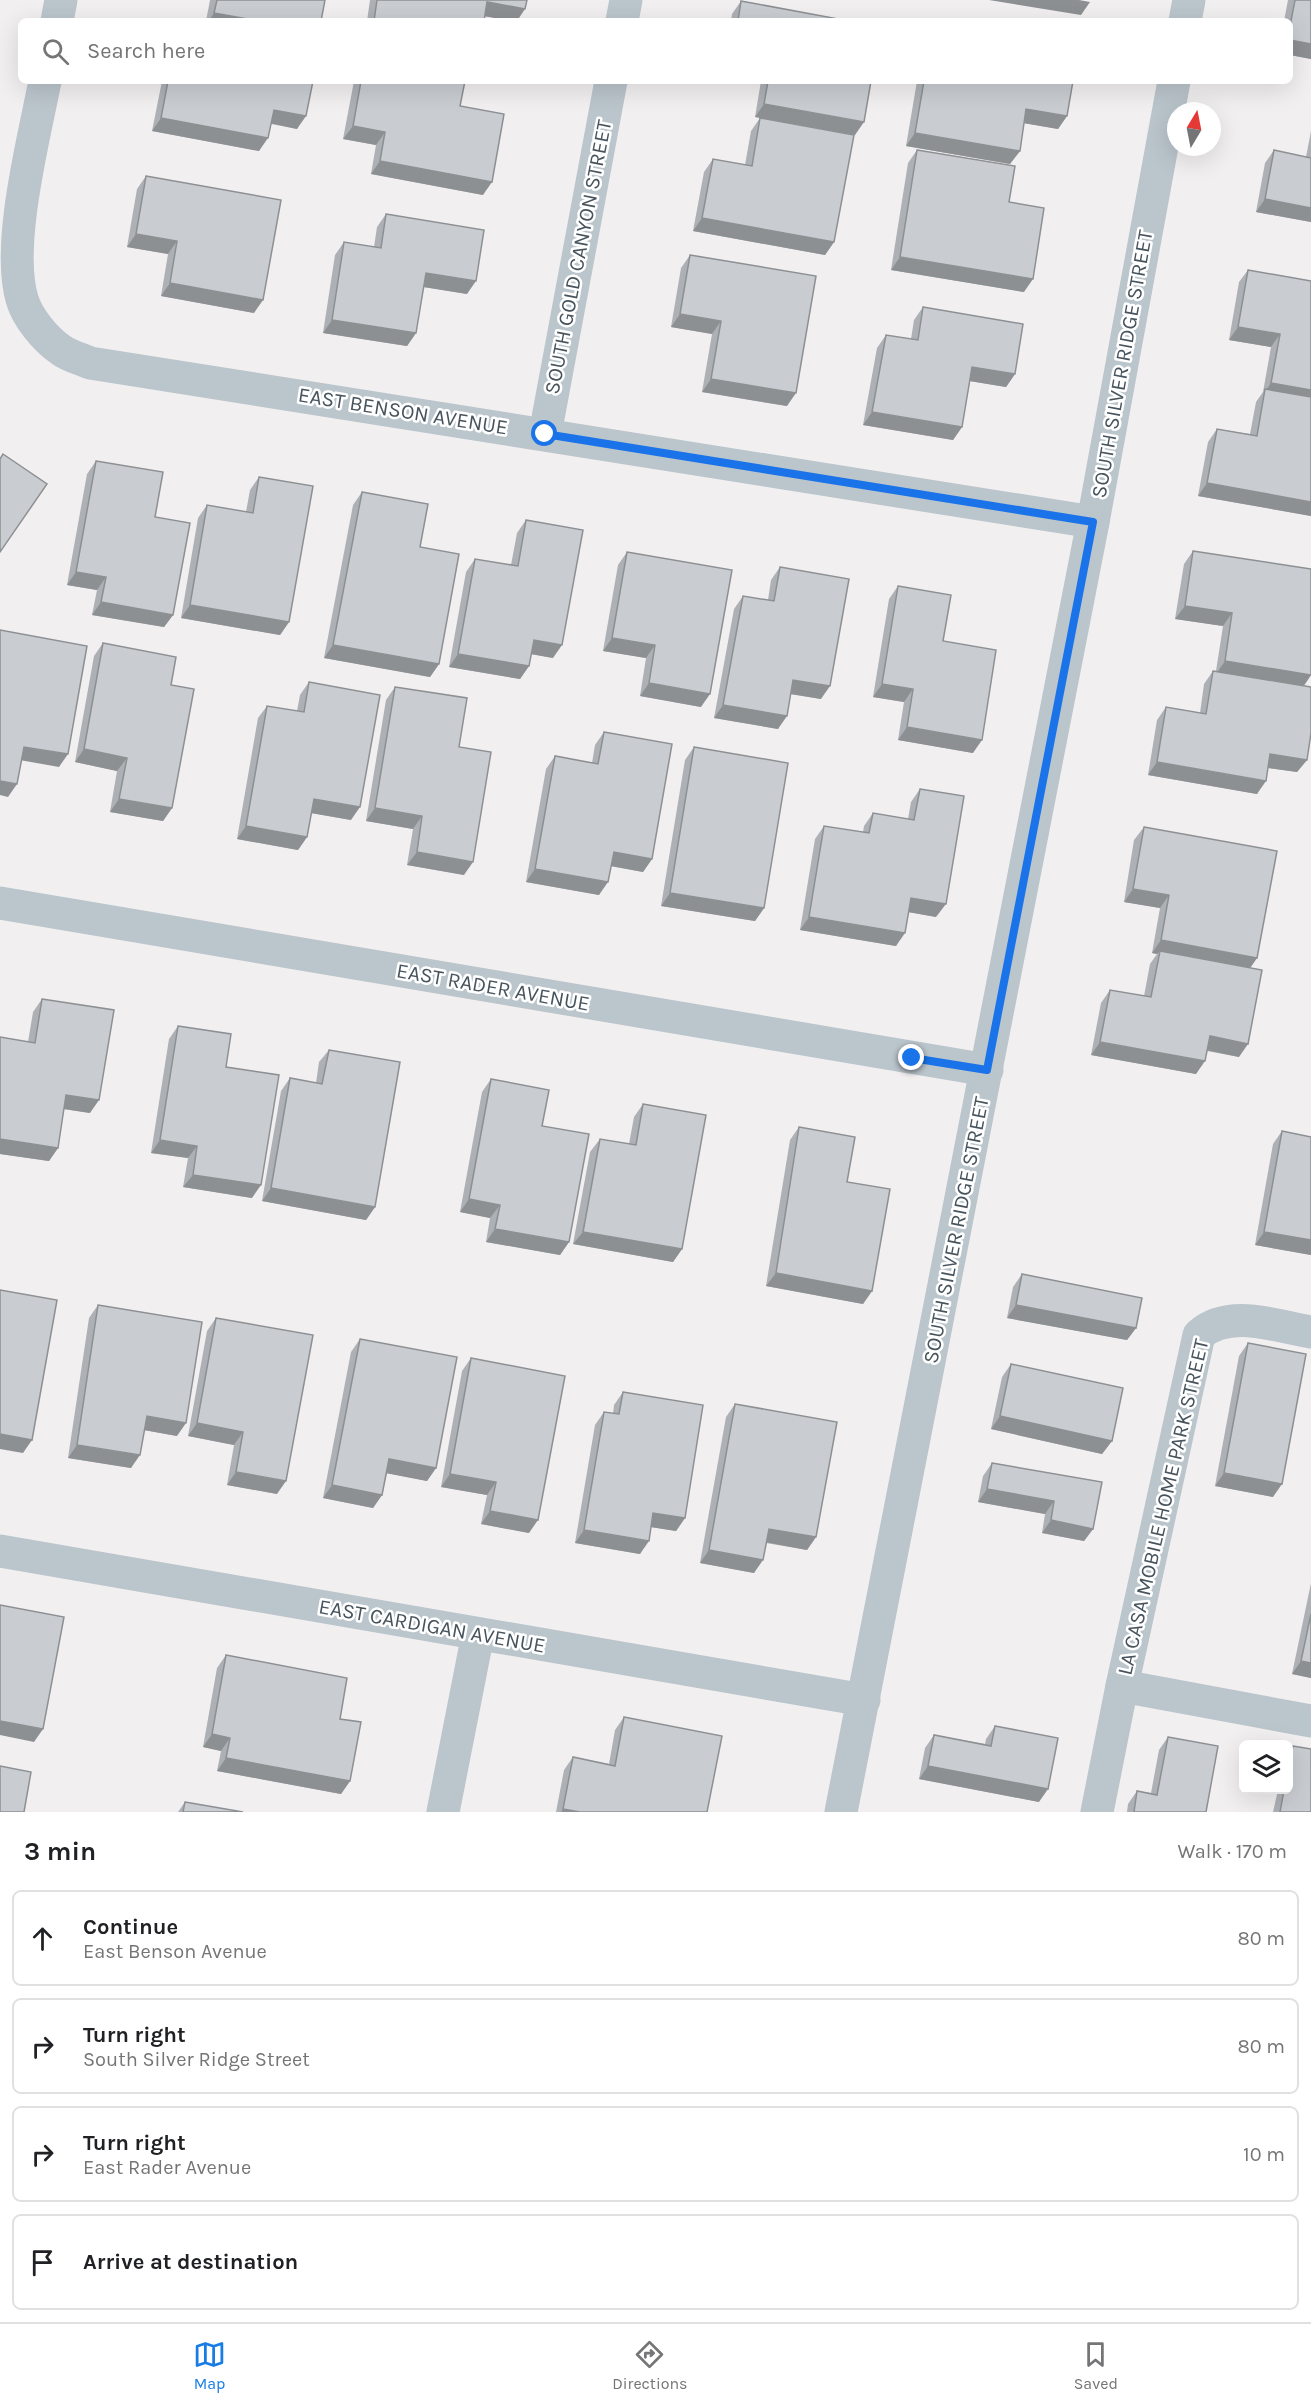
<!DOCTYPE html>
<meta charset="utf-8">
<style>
body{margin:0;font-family:Karla,sans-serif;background:#f6f6f6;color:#202124}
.controls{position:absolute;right:18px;bottom:18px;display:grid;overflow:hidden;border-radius:9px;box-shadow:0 6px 24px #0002}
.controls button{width:54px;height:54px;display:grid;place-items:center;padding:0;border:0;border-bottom:2px solid #e0e0e0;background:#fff;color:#202124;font:30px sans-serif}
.compass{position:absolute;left:1167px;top:102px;width:54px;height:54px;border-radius:50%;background:#fff;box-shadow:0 6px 24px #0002;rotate:10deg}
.stop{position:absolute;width:18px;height:18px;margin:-14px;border:4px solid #1a73e8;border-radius:50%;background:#fff}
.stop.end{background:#1a73e8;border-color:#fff;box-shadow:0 2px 6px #0008}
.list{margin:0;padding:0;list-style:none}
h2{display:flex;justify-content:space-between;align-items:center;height:78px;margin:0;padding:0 24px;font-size:26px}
h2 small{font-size:20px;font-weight:400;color:#757577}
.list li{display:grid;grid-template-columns:39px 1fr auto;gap:18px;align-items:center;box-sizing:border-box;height:96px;margin:0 12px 12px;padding:0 12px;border:2px solid #e0e0e0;border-radius:9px}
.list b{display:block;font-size:22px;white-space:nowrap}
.list p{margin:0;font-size:20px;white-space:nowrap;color:#757577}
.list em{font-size:20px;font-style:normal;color:#757577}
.icon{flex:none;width:33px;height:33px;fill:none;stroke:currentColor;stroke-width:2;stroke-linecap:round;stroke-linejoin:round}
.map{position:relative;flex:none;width:1311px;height:1812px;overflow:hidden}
.search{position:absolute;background:#fff;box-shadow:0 6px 24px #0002;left:18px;right:18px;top:18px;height:66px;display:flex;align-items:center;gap:15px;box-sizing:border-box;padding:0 21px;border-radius:9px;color:#757577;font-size:22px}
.sheet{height:510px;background:#fff}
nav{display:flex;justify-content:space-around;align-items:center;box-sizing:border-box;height:84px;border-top:2px solid #e0e0e0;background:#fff;font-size:16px;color:#757577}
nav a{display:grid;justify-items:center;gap:3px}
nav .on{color:#177de4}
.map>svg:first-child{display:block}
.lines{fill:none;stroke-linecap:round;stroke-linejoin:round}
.minor{stroke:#bbc5cc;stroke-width:33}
.wall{fill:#adb0b5}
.shaded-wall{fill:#8d9093}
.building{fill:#c9cdd2;stroke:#8d9093;stroke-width:1.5}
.route{stroke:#1a73e8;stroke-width:8}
.labels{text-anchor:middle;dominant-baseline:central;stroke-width:5;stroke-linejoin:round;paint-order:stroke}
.street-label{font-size:21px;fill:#47545d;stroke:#fff}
</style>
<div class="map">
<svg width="1311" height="1812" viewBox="0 0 1311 1812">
<rect width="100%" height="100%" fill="#f2eff0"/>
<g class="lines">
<g class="minor">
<path d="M57,21L61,0"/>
<path d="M622,21L626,0"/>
<path d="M1185,21L1189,0"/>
<path d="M45,81C34,138 6,245 22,299C27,317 45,339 61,350C69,356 81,359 90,363L1093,522"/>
<path d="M545,434L611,81"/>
<path d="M0,903L987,1070"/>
<path d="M0,1551L864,1700"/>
<path d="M1122,1686L1311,1721"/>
<path d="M443,1812L478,1634"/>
<path d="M841,1812L1093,522L1174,81"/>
<path d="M1097,1812L1122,1686L1199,1335C1229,1308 1275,1326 1311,1332"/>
</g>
</g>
<g class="wall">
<path d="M210,0H325L321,21H206Z"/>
<path d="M370,0H527L517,21L484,16V21H367Z"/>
<path d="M1288,0H1311V59L1290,55V21H1284Z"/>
<path d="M741,1L844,21H731L732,14Z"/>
<path d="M162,81H313L297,129L271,124L259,151L152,131Z"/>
<path d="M354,81H465L460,106L483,195L371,174L376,145L343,139Z"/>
<path d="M761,81H871L855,135L755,117Z"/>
<path d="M917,81H1073L1067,116L1058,129L1024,123L1020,151L1010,164L906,146Z"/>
<path d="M760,118L834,242L825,255L693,231L704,172L713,159L745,165L751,131Z"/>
<path d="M1311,131V222L1256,212L1265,163L1274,150L1306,157Z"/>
<path d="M917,150L1009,202L1024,292L891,270L908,163Z"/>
<path d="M146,176L254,313L161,296L168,254L127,247L137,189Z"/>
<path d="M386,214L467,294L424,287L416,333L407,346L323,333L335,255L344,242L374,247L377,227Z"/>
<path d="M690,255L787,406L702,392L712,334L671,327L681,268Z"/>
<path d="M1248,270L1311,281V516L1198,496L1208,442L1217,429L1250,434L1256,402L1263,392L1271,347L1229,340L1239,282Z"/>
<path d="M923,307L1015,374L1006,387L970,381L962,427L953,440L863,425L877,348L886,335L911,339L914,320Z"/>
<path d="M96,461L155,517L173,615L164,627L92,615L97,590L67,585L87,474Z"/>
<path d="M259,477L289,622L280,635L181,618L198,518L207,505L246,512L250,490Z"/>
<path d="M362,492L420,547L439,664L430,677L324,658L353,505Z"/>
<path d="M526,520L553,658L531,654L529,666L520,679L449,667L466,572L475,559L511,565L517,533Z"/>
<path d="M1193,551L1311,675L1304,686L1307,760L1297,772L1268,768L1257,794L1148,775L1157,720L1166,707L1200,713L1204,684L1213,671H1216L1223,626L1175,619L1184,564Z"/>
<path d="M627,552L701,707L640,696L646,658L603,651L618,565Z"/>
<path d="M780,567L821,699L791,694L778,729L714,718L734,609L743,596L768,600L771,580Z"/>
<path d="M898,586L943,641L973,753L898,740L904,702L873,697L889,599Z"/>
<path d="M103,643L172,808L163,821L110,812L117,771L75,762L94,656Z"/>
<path d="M309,682L351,820L311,813L307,837L298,850L237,839L258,718L267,706L297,711L300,695Z"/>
<path d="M395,687L459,747L464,875L407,865L413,829L366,821L386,700Z"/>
<path d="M604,732L652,859L643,872L611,866L599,895L526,882L546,769L555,756L592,763L595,745Z"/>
<path d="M694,747L764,908L755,921L661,906L685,760Z"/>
<path d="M920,789L936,917L909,912L896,946L800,930L815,839L824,826L863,832L864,826L873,813L908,819L911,802Z"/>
<path d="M1144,827L1257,958L1250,968L1239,1057L1207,1051L1196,1074L1091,1055L1101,1003L1110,990L1144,996L1150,964L1157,954L1152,953L1160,908L1124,902L1134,840Z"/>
<path d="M42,999L90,1113L64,1109L58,1148L49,1161L0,1154V1037L28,1042L33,1012Z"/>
<path d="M178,1026L252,1198L183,1187L188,1158L151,1153L169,1039Z"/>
<path d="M329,1050L375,1207L366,1220L262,1201L281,1091L290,1078L316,1083L319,1062Z"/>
<path d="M491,1079L542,1126L569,1242L560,1255L486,1242L490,1218L460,1212L482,1092Z"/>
<path d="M643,1104L682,1249L673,1262L573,1244L590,1152L600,1139L629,1144L634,1117Z"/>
<path d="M799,1127L847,1182L872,1291L863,1304L766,1286L790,1140Z"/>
<path d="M1282,1131L1311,1137V1255L1255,1245L1273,1144Z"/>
<path d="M1022,1274L1136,1328L1127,1340L1007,1318L1013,1287Z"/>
<path d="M98,1305L177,1436L144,1430L131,1468L68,1458L89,1318Z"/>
<path d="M216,1318L277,1494L227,1485L234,1445L188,1436L207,1331Z"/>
<path d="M360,1339L436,1468L427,1481L387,1473L382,1495L373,1508L323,1498L351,1352Z"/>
<path d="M1248,1343L1273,1497L1215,1486L1239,1356Z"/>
<path d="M471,1358L529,1533L481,1524L487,1495L441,1487L462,1371Z"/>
<path d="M1011,1364L1112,1441L1102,1454L991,1429L1002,1377Z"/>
<path d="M623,1392L685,1518L676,1531L651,1527L640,1554L575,1543L595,1425L604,1412L613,1414L614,1405Z"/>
<path d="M735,1404L816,1537L807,1550L766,1543L754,1573L700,1563L726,1417Z"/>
<path d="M992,1463L1102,1482L1093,1529L1084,1541L1042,1533L1045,1514L978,1502L983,1476Z"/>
<path d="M1311,1583V1678L1292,1674Z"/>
<path d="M226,1655L340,1719L350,1781L341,1794L217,1771L221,1751L203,1747L217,1668Z"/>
<path d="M624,1717L707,1812H556L564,1770L573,1757L609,1764L615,1730Z"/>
<path d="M995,1726L1039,1802L919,1779L925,1748L934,1735L985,1744L986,1739Z"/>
<path d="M1168,1737L1206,1812H1127L1128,1804L1137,1791L1151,1793L1159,1750Z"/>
<path d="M1293,1746L1311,1812H1273L1278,1790H1288V1752Z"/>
<path d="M185,1802L243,1812H178Z"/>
</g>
<g class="shaded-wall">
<path d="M989,0H1079L1090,2L1081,15Z"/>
<path d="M487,2L525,9L517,21H512L478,15Z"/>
<path d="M214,13L259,21H209Z"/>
<path d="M1290,40L1311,44V59L1290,55Z"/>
<path d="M764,104L864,122L855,135L755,117Z"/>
<path d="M1026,109L1067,116L1058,129L1017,122Z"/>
<path d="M274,110L306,116L297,129L265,122Z"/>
<path d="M161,118L268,138L259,151L152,131Z"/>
<path d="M353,126L385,132L376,145L343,139Z"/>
<path d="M915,133L1020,151L1010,164L906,146Z"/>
<path d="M380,161L492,182L483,195L371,174Z"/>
<path d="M1265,199L1311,208V222L1256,212Z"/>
<path d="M702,218L834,242L825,255L693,231Z"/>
<path d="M136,234L177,241L168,254L127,247Z"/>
<path d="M900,257L1033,279L1024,292L891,270Z"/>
<path d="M426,273L476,281L467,294L417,286Z"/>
<path d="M170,283L263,300L254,313L161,296Z"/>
<path d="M680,314L721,321L712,334L671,327Z"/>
<path d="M332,320L416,333L407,346L323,333Z"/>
<path d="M1238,327L1280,334L1271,347L1229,340Z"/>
<path d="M972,367L1015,374L1006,387L963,380Z"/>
<path d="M711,379L796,393L787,406L702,392Z"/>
<path d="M1271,383L1311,390V405L1264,393Z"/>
<path d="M872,412L962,427L953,440L863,425Z"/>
<path d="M1207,483L1311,502V516L1198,496Z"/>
<path d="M76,572L106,577L97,590L67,585Z"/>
<path d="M101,602L173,615L164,627L92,615Z"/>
<path d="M190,605L289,622L280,635L181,618Z"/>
<path d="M1185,606L1232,613L1223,626L1175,619Z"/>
<path d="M612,638L655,645L646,658L603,651Z"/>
<path d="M534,640L562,645L553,658L525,653Z"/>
<path d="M333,645L439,664L430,677L324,658Z"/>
<path d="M458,654L529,666L520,679L449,667Z"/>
<path d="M1225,661L1311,675L1302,688L1216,674Z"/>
<path d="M793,680L830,686L821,699L784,693Z"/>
<path d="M649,683L710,694L701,707L640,696Z"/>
<path d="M882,684L913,689L904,702L873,697Z"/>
<path d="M723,705L787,716L778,729L714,718Z"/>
<path d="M907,727L982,740L973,753L898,740Z"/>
<path d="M24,747L68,754L59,767L14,759Z"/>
<path d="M84,749L127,758L117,771L75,762Z"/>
<path d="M1270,754L1307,760L1297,772L1261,767Z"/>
<path d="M1157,762L1266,781L1257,794L1148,775Z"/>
<path d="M0,781L17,784L8,797L0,795Z"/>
<path d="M119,799L172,808L163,821L110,812Z"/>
<path d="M314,799L360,807L351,820L305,812Z"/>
<path d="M375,808L422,816L413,829L366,821Z"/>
<path d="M246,826L307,837L298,850L237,839Z"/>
<path d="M417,852L473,862L464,875L407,865Z"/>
<path d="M614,852L652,859L643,872L605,865Z"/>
<path d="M535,869L608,882L599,895L526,882Z"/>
<path d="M1133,889L1169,895L1160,908L1124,902Z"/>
<path d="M670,893L764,908L755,921L661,906Z"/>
<path d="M911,898L946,904L936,917L902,911Z"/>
<path d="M809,917L905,933L896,946L800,930Z"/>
<path d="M1161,940L1257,958L1248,971L1160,951L1157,954L1152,953Z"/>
<path d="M1210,1036L1248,1044L1239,1057L1201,1049Z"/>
<path d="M1100,1042L1205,1061L1196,1074L1091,1055Z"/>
<path d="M66,1095L99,1100L90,1113L57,1108Z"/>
<path d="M0,1139L58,1148L49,1161L0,1154Z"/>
<path d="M160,1140L197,1146L188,1158L151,1153Z"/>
<path d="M193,1175L261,1185L252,1198L183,1187Z"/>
<path d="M271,1188L375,1207L366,1220L262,1201Z"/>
<path d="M469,1199L500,1205L490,1218L460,1212Z"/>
<path d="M495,1229L569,1242L560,1255L486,1242Z"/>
<path d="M583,1232L682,1249L673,1262L573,1244Z"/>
<path d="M1264,1232L1311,1240V1255L1255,1245Z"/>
<path d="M776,1273L872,1291L863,1304L766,1286Z"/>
<path d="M1016,1305L1136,1328L1127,1340L1007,1318Z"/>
<path d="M147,1416L186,1423L177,1436L138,1429Z"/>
<path d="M1000,1416L1112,1441L1102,1454L991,1429Z"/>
<path d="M197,1423L243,1432L234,1445L188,1436Z"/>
<path d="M0,1434L32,1440L23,1453L0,1449Z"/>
<path d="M77,1445L140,1455L131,1468L68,1458Z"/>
<path d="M389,1459L436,1468L427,1481L380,1472Z"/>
<path d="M236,1472L286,1481L277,1494L227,1485Z"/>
<path d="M1224,1473L1282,1484L1273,1497L1215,1486Z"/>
<path d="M450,1474L496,1482L487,1495L441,1487Z"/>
<path d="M332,1485L382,1495L373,1508L323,1498Z"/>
<path d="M987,1489L1054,1501L1045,1514L978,1502Z"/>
<path d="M490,1511L538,1520L529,1533L481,1524Z"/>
<path d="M653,1513L685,1518L676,1531L644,1526Z"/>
<path d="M1051,1520L1093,1529L1084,1541L1042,1533Z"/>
<path d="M769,1529L816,1537L807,1550L760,1541Z"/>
<path d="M584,1530L649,1541L640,1554L575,1543Z"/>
<path d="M709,1550L763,1560L754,1573L700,1563Z"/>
<path d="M1301,1661L1311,1663V1678L1292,1674Z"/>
<path d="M0,1721L43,1729L34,1742L0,1735Z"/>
<path d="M212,1734L230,1738L221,1751L203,1747Z"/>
<path d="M226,1758L350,1781L341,1794L217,1771Z"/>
<path d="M928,1766L1048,1789L1039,1802L919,1779Z"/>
<path d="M563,1809L580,1812H561Z"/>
</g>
<g class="building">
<path d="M217,0H325L321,21H259L214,13Z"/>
<path d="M377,0H527L525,9L487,2L484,21H374Z"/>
<path d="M1295,0H1311V44L1290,40V26Z"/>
<path d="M741,1L844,20V21H738Z"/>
<path d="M168,81H313L306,116L274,110L268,138L161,118Z"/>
<path d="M361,81H465L460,106L504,114L492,182L380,161L385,132L353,126Z"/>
<path d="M768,81H871L864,122L764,104Z"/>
<path d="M924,81H1073L1067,116L1026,109L1020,151L915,133Z"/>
<path d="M760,118L854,135L834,242L702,218L713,159L752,166Z"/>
<path d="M917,150L1015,166L1009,202L1044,208L1033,279L900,257Z"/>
<path d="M1274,150L1311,158V208L1265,199Z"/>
<path d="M146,176L281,200L263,300L170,283L177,241L136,234Z"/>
<path d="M386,214L484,230L476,281L426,273L416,333L332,320L344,242L381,248Z"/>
<path d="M690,255L816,276L796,393L711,379L721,321L680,314Z"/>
<path d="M1248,270L1311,281V390L1271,383L1280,334L1238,327Z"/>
<path d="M923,307L1023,324L1015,374L972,367L962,427L872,412L886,335L918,340Z"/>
<path d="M1265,389L1311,397V502L1207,483L1217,429L1257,436Z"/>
<path d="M3,454L47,484L0,552V459Z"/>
<path d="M96,461L163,472L155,517L190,523L173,615L101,602L106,577L76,572Z"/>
<path d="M259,477L313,486L289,622L190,605L207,505L253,513Z"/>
<path d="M362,492L428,504L420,547L459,554L439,664L333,645Z"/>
<path d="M526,520L583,530L562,645L534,640L529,666L458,654L475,559L518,566Z"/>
<path d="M1193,551L1311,569V675L1225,661L1232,613L1185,606Z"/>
<path d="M627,552L732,570L710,694L649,683L655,645L612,638Z"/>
<path d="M780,567L849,579L830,686L793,680L787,716L723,705L743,596L774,601Z"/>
<path d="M898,586L951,595L943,641L996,650L982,740L907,727L913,689L882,684Z"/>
<path d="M0,630L87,646L68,754L24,747L17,784L0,781Z"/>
<path d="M103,643L176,657L171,685L194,689L172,808L119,799L127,758L84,749Z"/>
<path d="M1213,671L1311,687V733L1307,760L1270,754L1266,781L1157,762L1166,707L1206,714Z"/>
<path d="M309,682L380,695L360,807L314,799L307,837L246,826L267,706L304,712Z"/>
<path d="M395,687L467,698L459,747L491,752L473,862L417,852L422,816L375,808Z"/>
<path d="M604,732L672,744L652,859L614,852L608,882L535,869L555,756L598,764Z"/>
<path d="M694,747L788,763L764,908L670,893Z"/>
<path d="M920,789L964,796L946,904L911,898L905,933L809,917L824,826L869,833L873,813L914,820Z"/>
<path d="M1144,827L1277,851L1257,958L1161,940L1169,895L1133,889Z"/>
<path d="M1160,951L1262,970L1248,1044L1210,1036L1205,1061L1100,1042L1110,990L1151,997Z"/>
<path d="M42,999L114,1010L99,1100L66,1095L58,1148L0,1139V1037L35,1043Z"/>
<path d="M178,1026L231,1034L226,1067L279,1075L261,1185L193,1175L197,1146L160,1140Z"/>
<path d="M329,1050L400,1062L375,1207L271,1188L290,1078L322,1084Z"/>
<path d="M491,1079L549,1090L542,1126L589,1134L569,1242L495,1229L500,1205L469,1199Z"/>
<path d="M643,1104L706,1115L682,1249L583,1232L600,1139L636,1145Z"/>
<path d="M799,1127L855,1137L847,1182L890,1189L872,1291L776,1273Z"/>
<path d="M1282,1131L1311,1137V1240L1264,1232Z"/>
<path d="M1022,1274L1142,1298L1136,1328L1016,1305Z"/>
<path d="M0,1290L57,1300L32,1440L0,1434Z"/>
<path d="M98,1305L202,1322L186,1423L147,1416L140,1455L77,1445Z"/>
<path d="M216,1318L313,1335L286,1481L236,1472L243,1432L197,1423Z"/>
<path d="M360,1339L457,1357L436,1468L389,1459L382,1495L332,1485Z"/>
<path d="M1248,1343L1306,1354L1282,1484L1224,1473Z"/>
<path d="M471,1358L565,1376L538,1520L490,1511L496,1482L450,1474Z"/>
<path d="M1011,1364L1123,1388L1112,1441L1000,1416Z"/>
<path d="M623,1392L703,1405L685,1518L653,1513L649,1541L584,1530L604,1412L619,1414Z"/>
<path d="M735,1404L837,1422L816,1537L769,1529L763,1560L709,1550Z"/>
<path d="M992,1463L1102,1482L1093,1529L1051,1520L1054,1501L987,1489Z"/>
<path d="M0,1605L64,1617L43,1729L0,1721Z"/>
<path d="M1311,1614V1663L1301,1661Z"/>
<path d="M226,1655L347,1678L340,1719L361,1722L350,1781L226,1758L230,1738L212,1734Z"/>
<path d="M624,1717L722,1736L707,1812H580L563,1809L573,1757L615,1766Z"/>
<path d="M995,1726L1058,1738L1048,1789L928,1766L934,1735L991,1746Z"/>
<path d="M1168,1737L1218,1746L1206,1812H1134L1137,1791L1157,1795Z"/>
<path d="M1293,1746L1311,1749V1812H1280L1284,1790H1288V1769Z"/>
<path d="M0,1766L31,1772L24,1812H0Z"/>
<path d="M185,1802L243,1812H183Z"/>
</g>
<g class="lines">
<path class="route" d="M545,434L1093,522L987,1070L912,1058"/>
</g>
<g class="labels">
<g class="street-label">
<text transform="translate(578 257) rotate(-79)">SOUTH GOLD CANYON STREET</text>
<text transform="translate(1122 364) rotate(-80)">SOUTH SILVER RIDGE STREET</text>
<text transform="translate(403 411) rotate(9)">EAST BENSON AVENUE</text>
<text transform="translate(493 987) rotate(10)">EAST RADER AVENUE</text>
<text transform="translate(956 1230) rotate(-79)">SOUTH SILVER RIDGE STREET</text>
<text transform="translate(1163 1507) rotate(-77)">LA CASA MOBILE HOME PARK STREET</text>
<text transform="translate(432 1626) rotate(10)">EAST CARDIGAN AVENUE</text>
</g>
</g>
</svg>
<div class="controls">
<button><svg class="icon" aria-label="layers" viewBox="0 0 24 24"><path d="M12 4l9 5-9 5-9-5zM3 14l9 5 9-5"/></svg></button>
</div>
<svg class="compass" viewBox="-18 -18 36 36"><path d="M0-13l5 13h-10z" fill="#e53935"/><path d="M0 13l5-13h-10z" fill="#757577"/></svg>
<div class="stop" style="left:545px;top:434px"></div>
<div class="stop end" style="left:912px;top:1058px"></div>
<div class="search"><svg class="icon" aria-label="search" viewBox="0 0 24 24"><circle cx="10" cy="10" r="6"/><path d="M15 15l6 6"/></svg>Search here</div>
</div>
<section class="sheet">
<h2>3 min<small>Walk · 170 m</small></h2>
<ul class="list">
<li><svg class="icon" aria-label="ahead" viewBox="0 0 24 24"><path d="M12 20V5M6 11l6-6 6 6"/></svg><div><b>Continue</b><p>East Benson Avenue</p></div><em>80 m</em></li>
<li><svg class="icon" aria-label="right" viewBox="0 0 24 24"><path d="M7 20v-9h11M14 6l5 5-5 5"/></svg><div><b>Turn right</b><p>South Silver Ridge Street</p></div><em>80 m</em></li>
<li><svg class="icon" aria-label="right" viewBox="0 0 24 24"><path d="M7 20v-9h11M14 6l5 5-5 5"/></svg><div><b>Turn right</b><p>East Rader Avenue</p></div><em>10 m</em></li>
<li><svg class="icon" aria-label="arrive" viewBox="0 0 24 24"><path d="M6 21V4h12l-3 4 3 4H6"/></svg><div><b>Arrive at destination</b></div></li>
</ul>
</section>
<nav>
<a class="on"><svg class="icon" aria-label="map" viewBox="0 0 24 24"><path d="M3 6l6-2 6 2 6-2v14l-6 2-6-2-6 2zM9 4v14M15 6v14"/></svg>Map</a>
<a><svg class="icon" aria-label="directions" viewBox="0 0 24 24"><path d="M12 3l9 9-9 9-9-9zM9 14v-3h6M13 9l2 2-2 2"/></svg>Directions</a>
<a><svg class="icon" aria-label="saved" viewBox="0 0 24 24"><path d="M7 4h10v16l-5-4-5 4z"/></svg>Saved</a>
</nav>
